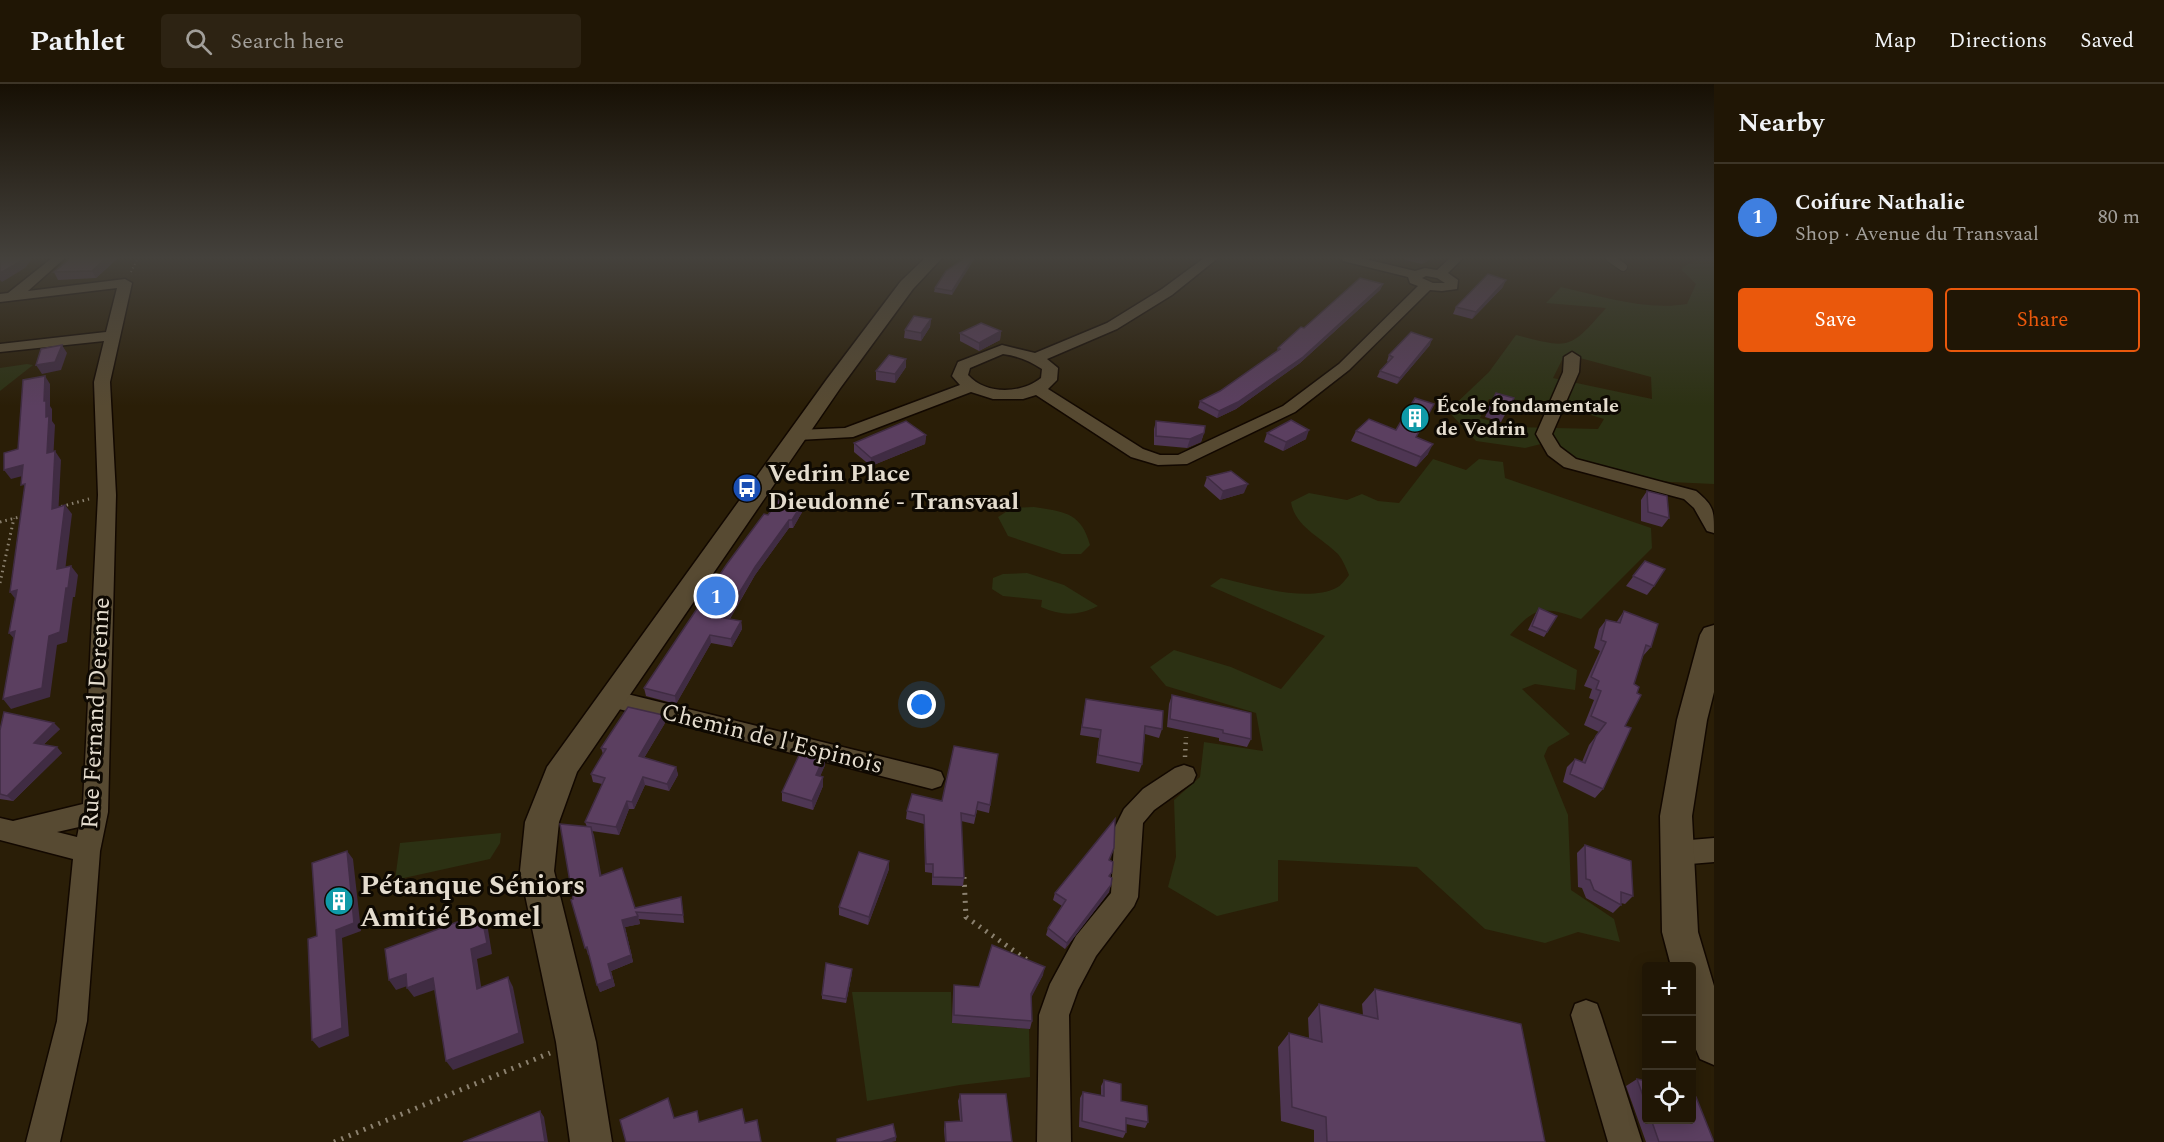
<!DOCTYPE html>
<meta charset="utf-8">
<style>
body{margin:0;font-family:Spectral,serif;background:#2d2313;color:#f1f3f6}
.controls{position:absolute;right:18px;bottom:18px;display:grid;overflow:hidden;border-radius:6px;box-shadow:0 3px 15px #0003}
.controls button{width:54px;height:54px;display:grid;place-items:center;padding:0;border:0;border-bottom:2px solid #3d3527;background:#201605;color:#f1f3f6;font:30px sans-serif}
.you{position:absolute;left:922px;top:621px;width:21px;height:21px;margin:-15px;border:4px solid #fff;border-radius:50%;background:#1a73e8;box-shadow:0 0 0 9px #1a73e833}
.badge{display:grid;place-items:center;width:39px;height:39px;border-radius:50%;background:#ea580c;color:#fff;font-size:20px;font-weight:700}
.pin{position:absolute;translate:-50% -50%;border:3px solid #fff;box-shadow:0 2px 6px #0006}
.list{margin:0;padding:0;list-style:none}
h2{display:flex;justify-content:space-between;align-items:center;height:78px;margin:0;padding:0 24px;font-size:26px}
h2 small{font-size:20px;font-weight:400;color:#a29f9a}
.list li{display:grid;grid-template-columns:39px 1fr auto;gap:18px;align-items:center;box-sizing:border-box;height:108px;padding:0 24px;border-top:2px solid #3d3527}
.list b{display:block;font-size:22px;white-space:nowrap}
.list p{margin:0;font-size:20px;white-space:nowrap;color:#a29f9a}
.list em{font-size:20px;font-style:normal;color:#a29f9a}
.actions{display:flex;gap:12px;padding:18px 24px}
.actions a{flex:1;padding:14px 0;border:2px solid #ea580c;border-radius:6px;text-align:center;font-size:21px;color:#ea580c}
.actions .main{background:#ea580c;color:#fff}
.icon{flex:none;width:33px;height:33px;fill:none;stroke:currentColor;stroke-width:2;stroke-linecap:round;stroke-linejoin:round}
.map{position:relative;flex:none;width:1714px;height:1058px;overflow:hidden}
header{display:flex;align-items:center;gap:36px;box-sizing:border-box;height:84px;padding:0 30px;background:#201605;border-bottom:2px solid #3d3527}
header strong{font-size:28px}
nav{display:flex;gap:33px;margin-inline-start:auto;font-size:21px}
.search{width:420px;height:54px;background:#2d2313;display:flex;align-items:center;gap:15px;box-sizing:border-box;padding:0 21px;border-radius:6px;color:#a29f9a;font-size:22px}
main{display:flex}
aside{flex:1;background:#201605}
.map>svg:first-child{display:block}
.green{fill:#2c3113;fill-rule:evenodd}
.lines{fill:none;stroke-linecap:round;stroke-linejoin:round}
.service-casing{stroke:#120800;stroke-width:10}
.minor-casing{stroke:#120800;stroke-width:3}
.tertiary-casing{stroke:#120800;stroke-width:3}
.path-far3{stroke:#8b816f;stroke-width:2;stroke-dasharray:1 3;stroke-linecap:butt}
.path-far2{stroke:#8b816f;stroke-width:3;stroke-dasharray:1.5 4;stroke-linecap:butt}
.path-far1{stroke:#8b816f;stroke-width:4.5;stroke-dasharray:1.5 5;stroke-linecap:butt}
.path{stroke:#8b816f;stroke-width:5;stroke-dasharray:2 6;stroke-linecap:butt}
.service{stroke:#574a32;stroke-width:8}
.minor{fill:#574a32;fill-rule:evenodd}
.tertiary{fill:#574a32;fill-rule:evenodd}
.wall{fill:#4e3653}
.shaded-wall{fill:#402c43}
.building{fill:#5b3f60;stroke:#402c43;stroke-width:1.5}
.labels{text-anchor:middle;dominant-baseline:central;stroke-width:6;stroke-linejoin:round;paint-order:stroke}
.far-poi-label{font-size:20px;font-weight:bold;fill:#e4dcce;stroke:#0e0902;text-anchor:start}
.poi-label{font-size:24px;font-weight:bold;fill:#e4dcce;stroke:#0e0902;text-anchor:start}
.street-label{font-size:24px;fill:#e4dcce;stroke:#0e0902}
.near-poi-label{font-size:28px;font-weight:bold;fill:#e4dcce;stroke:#0e0902;text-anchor:start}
</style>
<header>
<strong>Pathlet</strong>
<div class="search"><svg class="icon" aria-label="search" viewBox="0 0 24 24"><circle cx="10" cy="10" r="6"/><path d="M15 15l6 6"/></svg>Search here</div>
<nav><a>Map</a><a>Directions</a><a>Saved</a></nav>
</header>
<main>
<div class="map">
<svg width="1714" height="1058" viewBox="0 0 1714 1058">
<rect width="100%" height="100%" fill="#2a1e07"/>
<g class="green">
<path d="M1701,174H1714V400L1670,398L1626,391L1571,375L1553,357L1525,364L1476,357L1448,327L1489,288L1516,251C1570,265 1569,266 1606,224L1546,219L1561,203C1601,212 1646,227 1687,220L1696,200L1682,186L1683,183ZM1565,270L1651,293L1652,315L1553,294ZM1489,315L1544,317L1604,335L1598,345L1513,343L1480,334Z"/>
<path d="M27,280L33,281L0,307V284Z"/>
<path d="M1433,375L1466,386L1479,375L1503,378L1505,394L1651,444L1652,464L1581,535C1544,523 1537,520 1510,551L1577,586L1575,606L1535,600L1522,605L1570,650L1548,663L1544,672L1568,731L1571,806L1614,835L1620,858L1578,848L1545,859L1485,845L1417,783L1278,776V817L1217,832L1168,803L1176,773L1174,716L1200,693L1204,658L1263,667L1256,629L1166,602L1150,583L1174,566L1231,583L1281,605L1325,552L1210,502L1221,494C1252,501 1306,519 1336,504C1341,502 1346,495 1349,491C1346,484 1343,476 1338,470C1321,453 1295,443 1291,418L1309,409L1347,416L1362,410L1378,417L1399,419Z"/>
<path d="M1034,423C1064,428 1081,428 1090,461L1081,470H1062L1008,452L998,433L1012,424Z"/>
<path d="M1027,489L1064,501L1098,522C1078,532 1062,532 1041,523L1042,516L1003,512L992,505L993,494L1003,490Z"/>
<path d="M501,749L500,759L490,775L395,796L400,759Z"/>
<path d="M852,908H951L952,939L1029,945L1030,993L960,1001L867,1017Z"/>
</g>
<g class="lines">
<g class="service-casing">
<path id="service" d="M1610,174L1623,183"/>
</g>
<g class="minor-casing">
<g id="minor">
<path d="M52,174H65L28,207L125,195L132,199L110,298L116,411L108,728L100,767L87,937L60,1058H26L57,937L73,775L0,756V734L13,737L83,720L98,411L94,298L104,257L0,268V260L106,248L117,204L0,218V210L8,209ZM79,743L77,753L57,748Z"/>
<path d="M1204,174H1218L1172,211L1117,245L1047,275L1058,284L1057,296L1048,305L1143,365L1160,371H1178L1283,322L1339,280L1418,202L1410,199L1408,193L1343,177L1342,174H1361L1415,187L1425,184L1437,186L1450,174H1463L1448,189L1458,196L1457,205L1442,207L1430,206L1349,286L1295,328L1187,380L1158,381L1131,373L1036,311L1023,315H993L971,308L853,353L798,356L792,355L790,351L792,347L798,346L845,344L960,301L952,292L958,278L1002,261L1035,269L1107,239L1162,205ZM1426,192L1437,194L1445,199H1433L1422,194ZM1003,270C1018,272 1030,277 1042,285L1041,294C1021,310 986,311 968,291L970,284Z"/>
<path d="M1572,268L1580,273L1579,288L1552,350L1560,363L1576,375L1696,407C1714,422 1714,426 1714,449L1707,447L1694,424L1684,415L1564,383L1548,371L1536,350L1563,288L1564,273Z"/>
<path d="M611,606L932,685L941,688L944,695L941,702L932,705L603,621L600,615L603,609Z"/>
<path d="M1184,681L1193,684L1196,691L1193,698L1154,726L1143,739L1138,813L1134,822L1096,872L1078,906L1069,931L1071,1058H1037L1039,931L1050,900L1076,852L1111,809L1115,743L1124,725L1143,705L1175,684Z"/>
<path d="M1714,754V778L1678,781L1669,777L1665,769L1669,761L1678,757Z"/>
<path d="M1586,916L1597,920L1601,931L1642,1058H1608L1571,931L1575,920Z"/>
</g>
</g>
<g class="tertiary-casing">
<g id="tertiary">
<path d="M925,174H942L913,205L841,303L577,688L559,738L554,787L596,958L612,1058H570L556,958L520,787L525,738L547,683L827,295L901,197Z"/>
<path d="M1714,541V608L1707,636L1692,732L1698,848L1714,902V981L1700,975L1692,956V882H1671L1662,848L1660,732L1677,636L1700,551L1704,544Z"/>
</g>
</g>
<path class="path-far3" d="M131,188L138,174"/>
<g class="path-far2">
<path d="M56,424L89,415"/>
<path d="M0,438L23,432"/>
<path d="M0,499L14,434"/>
</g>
<path class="path-far1" d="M1185,673L1186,653"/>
<g class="path">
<path d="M964,793L966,833L1030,878"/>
<path d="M334,1058L550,969"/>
</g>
<use href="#service" class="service"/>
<use href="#minor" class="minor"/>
<use href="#tertiary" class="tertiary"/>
</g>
<g class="wall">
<path d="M118,174L96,194L58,196L54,188Z"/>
<path d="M965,174L952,211L934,208L935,204Z"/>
<path d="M1405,174H1432L1422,180L1405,176Z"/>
<path d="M1383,200L1380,206L1300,279L1236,325L1217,334L1198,324L1200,317L1220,307L1277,267L1278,264L1304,244Z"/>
<path d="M1503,203L1472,235L1453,230L1456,223Z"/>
<path d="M931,235L930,243L921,257L904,254L905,246Z"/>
<path d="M1001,247L1000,256L979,267L960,257V249Z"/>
<path d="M1430,261L1397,300L1377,293L1380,287L1388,278L1387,277L1389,271Z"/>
<path d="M906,275V283L895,299L876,296V287Z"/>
<path d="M1496,309L1514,314L1501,338L1485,333Z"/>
<path d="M1429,329L1416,354L1428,370L1416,383L1351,357L1356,347L1396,346Z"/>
<path d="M1156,337L1204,349L1201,358L1187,364L1154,361V345Z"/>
<path d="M1267,349L1306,355L1283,367L1264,358Z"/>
<path d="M926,351L925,360L871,382L854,368V359Z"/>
<path d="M1207,393L1244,409L1220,416L1204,402Z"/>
<path d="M1647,407L1669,434L1662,443L1641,437V416Z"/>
<path d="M805,423L793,444H789L755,491L730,535L741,537L742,545L732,563L711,559L676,620L646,612L644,604L768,431Z"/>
<path d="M1645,477L1654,502L1647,511L1626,502Z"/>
<path d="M1539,524L1557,532L1544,553L1528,546L1536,529Z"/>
<path d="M1624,527L1651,563L1643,572L1634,600L1625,642L1603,705L1595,714L1563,698L1567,683L1575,675L1582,678L1589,661L1599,648L1584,641L1594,616L1589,614L1592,605L1584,602L1600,567L1594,564L1599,545L1606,536L1616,539Z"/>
<path d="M1172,611L1251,655L1247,663L1219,657V654L1167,643L1169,620Z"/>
<path d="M1086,615L1162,645L1159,654L1145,650L1142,680L1139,688L1096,679L1099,654L1080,651Z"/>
<path d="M665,639L644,674L676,683L678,691L669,707L645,701L634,725H629L619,751L592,747L601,792L635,824L682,820L684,839L639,835L640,840L625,843L633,878L611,887L615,902L600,908L589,871H588L573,815L587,743L585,738L602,700L593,698L591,690L603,670L601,664Z"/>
<path d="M60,645L43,661L62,669L13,717L0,715V646Z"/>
<path d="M998,670L989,729L977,726L974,740L961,737L964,794L963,802L932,801V789L925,788L924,740L906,735L907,727L942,717Z"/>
<path d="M825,681L820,692L823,693V702L813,726L782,717V708Z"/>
<path d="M1585,761L1633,812L1625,820L1621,819V821L1613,829L1586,814L1582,804L1578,803L1577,769Z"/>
<path d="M1109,776L1112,788L1110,793L1109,808L1065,865L1046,851L1048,844L1062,822L1053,816L1055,809Z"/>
<path d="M889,777V785L868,841L839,831V823Z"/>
<path d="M852,889L846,919L822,915V911Z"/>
<path d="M1043,891L1031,913L1032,937L1030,945L952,939L953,909L954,901L979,903Z"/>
<path d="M1375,905L1545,1058H1314V1046L1281,1037L1278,963L1289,949L1309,954L1308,934L1319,920L1363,931L1362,920Z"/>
<path d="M1637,995L1647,997V1035H1692L1714,1058H1646L1626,1002Z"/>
<path d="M1104,996L1121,1017L1148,1038L1145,1044L1126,1040V1048L1123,1054L1079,1043L1080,1014L1083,1008L1101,1012V1002Z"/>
<path d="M960,1010L1012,1058H945L944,1045L945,1038L960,1037L958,1017Z"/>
</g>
<g class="shaded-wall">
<path d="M23,174H33L25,184L2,198L0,196V189Z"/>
<path d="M106,174H118L96,194L92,187Z"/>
<path d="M973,174H975L952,211V207Z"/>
<path d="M1425,174H1432L1422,180Z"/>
<path d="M1506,196L1503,203L1472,235L1476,228Z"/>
<path d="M1383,200L1380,206L1300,279L1236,325L1217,334L1219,327Z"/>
<path d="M931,235L930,243L921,257V249Z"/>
<path d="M1001,247L1000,256L979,267V259Z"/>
<path d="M1432,255L1430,261L1397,300L1400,294Z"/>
<path d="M62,261L67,269L61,286L42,290L36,281Z"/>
<path d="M906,275V283L895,299V290Z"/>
<path d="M45,292L50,300V322L52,325V337L55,341L53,378L47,369L46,333L44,317Z"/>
<path d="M1309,346L1306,355L1283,367L1286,358Z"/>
<path d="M1204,349L1201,358L1187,364L1190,355Z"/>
<path d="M926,351L925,360L871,382V374Z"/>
<path d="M1433,360L1428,370L1416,383L1421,373Z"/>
<path d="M55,367L61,376L58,434L52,425Z"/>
<path d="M23,381L30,390L11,395L4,386Z"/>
<path d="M1248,400L1244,409L1220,416L1223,407Z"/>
<path d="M805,415V423L793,444L792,436Z"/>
<path d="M65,421L72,430L64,495L57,485Z"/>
<path d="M789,436V444L755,491L725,542L724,534L755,483Z"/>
<path d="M71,482L78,491L75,513H73L67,558L57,561L50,613L11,625L3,615L49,552L66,504Z"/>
<path d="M17,506V517L10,508Z"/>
<path d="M741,537L742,545L732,563L731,555Z"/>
<path d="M15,547L17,558L9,549Z"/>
<path d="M710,551L711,559L676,620L675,612Z"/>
<path d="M663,631L665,639L641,679L639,672Z"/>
<path d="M54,639L60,645L39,665L34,659Z"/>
<path d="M57,663L62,669L13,717L7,712Z"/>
<path d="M825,671V681L817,700L816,691Z"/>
<path d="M676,683L678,691L669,707L667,700Z"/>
<path d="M643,693L645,701L634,725L632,718Z"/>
<path d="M823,693V702L813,726L812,717Z"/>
<path d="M627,717L629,725L619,751L616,743Z"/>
<path d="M591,743L594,751L603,800L600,792Z"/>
<path d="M347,767L353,775L361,847L342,854L349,952L319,964L312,956L336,846Z"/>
<path d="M889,777V785L868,841L869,833Z"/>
<path d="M1111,801L1109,808L1065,865L1067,859Z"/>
<path d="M481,829L487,839L492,870L477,875L483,915L477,905L471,865Z"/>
<path d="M638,832L640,840L625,843L633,878L611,887L615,902L600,908L597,901L608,880L622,836Z"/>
<path d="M1045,883L1043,891L1029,918L1031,910Z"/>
<path d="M852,885V889L846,919V915Z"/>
<path d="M406,890L413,900L396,906L389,896Z"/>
<path d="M508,893L513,903L524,959L453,986L446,977Z"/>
<path d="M433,894L440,904L414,913L407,904Z"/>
<path d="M540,1027L544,1033L548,1058H545Z"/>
<path d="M896,1053V1057L892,1058H881Z"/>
</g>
<g class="building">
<path d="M0,174H23L21,177L0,189Z"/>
<path d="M71,174H106L92,187L54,188Z"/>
<path d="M965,174H973L952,207L935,204L946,187Z"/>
<path d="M1488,190L1506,196L1476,228L1456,223Z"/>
<path d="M1360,194L1383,200L1303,273L1238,318L1219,327L1200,317L1220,307L1280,265L1278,264L1301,243L1304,244Z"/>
<path d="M914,232L931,235L921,249L905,246Z"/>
<path d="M981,239L1001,247L979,259L960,249Z"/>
<path d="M1411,248L1432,255L1400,294L1380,287L1393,273L1389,271Z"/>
<path d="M62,261L55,278L36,281L41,265Z"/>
<path d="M889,271L906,275L895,290L876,287Z"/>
<path d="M45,292L44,317H46V333L49,332L47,369L55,367L52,425L65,421L57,485L71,482L68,504H66L60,548L49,552L42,604L3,615L15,547L9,549L17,506L10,508L25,400L21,401L23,381L4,386V369L18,365L23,296Z"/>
<path d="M1496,309L1514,314L1506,329L1489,324Z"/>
<path d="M1415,314L1434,320L1416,353L1433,360L1421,373L1356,347L1369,335L1396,346Z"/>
<path d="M1291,336L1309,346L1286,358L1267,349Z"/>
<path d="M906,337L926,351L871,374L854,359Z"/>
<path d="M1156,337L1205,342L1204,349L1190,355L1156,352Z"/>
<path d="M1231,387L1248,400L1223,407L1207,393Z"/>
<path d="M1647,407L1667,412L1669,434L1648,428Z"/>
<path d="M782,411L805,415L792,436H789L755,483L724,534L741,537L731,555L710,551L675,612L644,604L727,480L764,430L768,431Z"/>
<path d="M1645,477L1665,485L1654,502L1633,492Z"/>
<path d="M1539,524L1557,532L1547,548L1532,542Z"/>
<path d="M1624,527L1658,540L1651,563L1646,561L1634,600L1639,603L1637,609L1641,611L1625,642L1631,644L1603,705L1570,690L1575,675L1585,679L1596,652L1606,639L1591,632L1601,607L1596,605L1599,597L1591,593L1606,558L1601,556L1606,536L1620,539Z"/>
<path d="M1172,611L1251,629V655L1223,649V646L1170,635Z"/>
<path d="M1086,615L1163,627L1162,645L1145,642L1142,680L1098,671L1101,646L1082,643Z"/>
<path d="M628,623L663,631L639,672L676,683L667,700L643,693L632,718L627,717L616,743L585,738L605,694L591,690L606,665L601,664Z"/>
<path d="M4,628L54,639L34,659L57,663L7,712L0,710V646Z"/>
<path d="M954,662L998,670L990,721L978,718L975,732L961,729L964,794L933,793V780H926L924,731L907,727L912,710L942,717Z"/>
<path d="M802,665L825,671L816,691L823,693L812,717L782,708Z"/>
<path d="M1115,735L1114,764L1109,776L1113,778L1112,788L1109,792L1112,794L1111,801L1067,859L1048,844L1066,816L1055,809Z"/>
<path d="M560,740L591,743L600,792L622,784L635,824L681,813L683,831L636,828L638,832L622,836L631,871L608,880L612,895L597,901L587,863L585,864L571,816L573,815Z"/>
<path d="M1585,761L1631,777L1633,812L1621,808V821L1594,806L1590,796L1586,795Z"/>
<path d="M347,767L354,839L336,846L342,944L312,956L308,855L317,852L312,779Z"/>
<path d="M859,768L889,777L869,833L839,823Z"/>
<path d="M481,829L487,859L471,865L477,905L508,893L519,949L446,977L433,894L407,904L406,890L389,896L385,865Z"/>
<path d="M992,861L1045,883L1031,910L1032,937L954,931V901L979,903Z"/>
<path d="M826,879L852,885L846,915L822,911Z"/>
<path d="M1375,905L1521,940L1545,1058H1327L1326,1033L1292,1023L1289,949L1322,958L1319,920L1378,935Z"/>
<path d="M1637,995L1647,997V1023Z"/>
<path d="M1104,996L1121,1000V1017L1147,1022L1148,1038L1126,1034V1048L1082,1037L1083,1008L1104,1012Z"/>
<path d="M960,1010H1006L1012,1058H946L945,1038L962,1037Z"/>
<path d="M1692,1012L1696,1013L1714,1058H1659L1651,1035H1692Z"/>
<path d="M668,1014L674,1034L697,1027L699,1038L742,1025L745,1039L757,1036L761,1058H626L620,1036Z"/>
<path d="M540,1027L545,1058H463Z"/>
<path d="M893,1040L896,1053L881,1058H837V1055Z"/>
</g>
<linearGradient id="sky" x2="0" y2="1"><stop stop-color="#171004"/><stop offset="0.54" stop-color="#44413c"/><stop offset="1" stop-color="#44413c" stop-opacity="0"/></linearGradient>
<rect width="1714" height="322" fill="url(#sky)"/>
<defs>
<g id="building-disc" transform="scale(1.5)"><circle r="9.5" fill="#0f9aa8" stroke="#0e0902"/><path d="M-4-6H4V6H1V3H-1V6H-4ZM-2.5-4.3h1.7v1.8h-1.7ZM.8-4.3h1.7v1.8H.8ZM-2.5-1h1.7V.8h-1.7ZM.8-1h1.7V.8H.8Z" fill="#fff"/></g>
<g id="bus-disc" transform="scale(1.5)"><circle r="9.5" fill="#1a4fb4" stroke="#0e0902"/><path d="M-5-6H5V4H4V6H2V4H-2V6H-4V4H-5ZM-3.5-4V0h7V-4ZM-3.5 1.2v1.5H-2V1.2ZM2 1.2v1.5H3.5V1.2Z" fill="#fff"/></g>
</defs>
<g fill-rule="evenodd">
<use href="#building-disc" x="1415" y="334"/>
<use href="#bus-disc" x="747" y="404"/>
<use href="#building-disc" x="339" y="817"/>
</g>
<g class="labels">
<g class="far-poi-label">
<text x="1436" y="322">École fondamentale<tspan x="1436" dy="23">de Vedrin</tspan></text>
</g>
<g class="poi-label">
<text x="768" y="390">Vedrin Place<tspan x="768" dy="28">Dieudonné - Transvaal</tspan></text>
</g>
<g class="street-label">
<text transform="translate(96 629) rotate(-87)">Rue Fernand Derenne</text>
<text transform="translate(772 655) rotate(14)">Chemin de l'Espinois</text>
</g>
<g class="near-poi-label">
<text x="360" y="801">Pétanque Séniors<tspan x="360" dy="32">Amitié Bomel</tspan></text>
</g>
</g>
</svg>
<div class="controls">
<button>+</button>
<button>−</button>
<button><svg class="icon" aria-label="locate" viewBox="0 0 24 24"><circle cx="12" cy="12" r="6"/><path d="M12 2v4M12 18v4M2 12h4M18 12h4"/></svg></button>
</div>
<div class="you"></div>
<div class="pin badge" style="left:716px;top:512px;background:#3f7fe0">1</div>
</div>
<aside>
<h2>Nearby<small></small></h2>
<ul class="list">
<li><span class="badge" style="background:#3f7fe0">1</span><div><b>Coifure Nathalie</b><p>Shop · Avenue du Transvaal</p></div><em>80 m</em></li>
</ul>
<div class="actions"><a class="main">Save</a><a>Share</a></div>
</aside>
</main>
